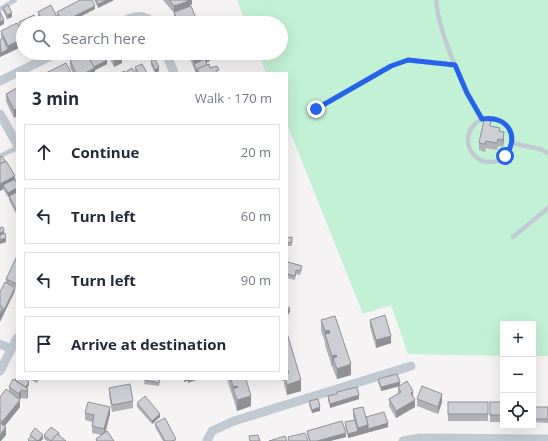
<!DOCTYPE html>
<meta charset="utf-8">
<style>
body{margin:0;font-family:"Open Sans",sans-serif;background:#f6f6f7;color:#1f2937}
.controls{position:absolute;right:12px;bottom:12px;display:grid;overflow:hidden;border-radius:0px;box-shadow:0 4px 16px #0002}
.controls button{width:36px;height:36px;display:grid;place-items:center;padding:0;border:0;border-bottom:1px solid #e0e1e3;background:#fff;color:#1f2937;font:20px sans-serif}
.stop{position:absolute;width:12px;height:12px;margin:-9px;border:3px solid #2563eb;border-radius:50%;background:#fff}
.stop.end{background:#2563eb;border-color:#fff;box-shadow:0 1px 4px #0008}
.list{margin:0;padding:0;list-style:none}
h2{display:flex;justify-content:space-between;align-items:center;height:52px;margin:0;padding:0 16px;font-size:17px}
h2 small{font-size:13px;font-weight:400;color:#747a83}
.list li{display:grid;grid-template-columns:26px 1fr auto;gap:12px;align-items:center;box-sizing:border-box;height:56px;margin:0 8px 8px;padding:0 8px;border:1px solid #e0e1e3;border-radius:0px}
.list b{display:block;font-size:15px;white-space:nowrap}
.list em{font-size:13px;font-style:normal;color:#747a83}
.icon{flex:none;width:22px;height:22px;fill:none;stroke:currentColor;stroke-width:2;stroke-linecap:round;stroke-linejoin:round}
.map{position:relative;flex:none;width:548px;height:441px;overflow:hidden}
.search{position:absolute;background:#fff;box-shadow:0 4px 16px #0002;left:16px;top:16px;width:272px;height:44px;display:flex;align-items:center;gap:10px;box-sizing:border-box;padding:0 14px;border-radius:22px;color:#747a83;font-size:15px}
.panel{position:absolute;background:#fff;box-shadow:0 4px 16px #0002;left:16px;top:72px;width:272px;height:308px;border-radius:0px}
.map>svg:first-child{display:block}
.green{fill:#c3f1d5}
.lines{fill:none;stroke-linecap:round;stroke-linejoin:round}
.service{stroke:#c1cad2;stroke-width:4.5}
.minor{stroke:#c1cad2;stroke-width:9}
.wall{fill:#b0b2b7}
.shaded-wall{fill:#909195}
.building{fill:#cdcfd5;stroke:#909195}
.route{stroke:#2563eb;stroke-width:5}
</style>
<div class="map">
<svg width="548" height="441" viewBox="0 0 548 441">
<rect width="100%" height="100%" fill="#f5f3f3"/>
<path class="green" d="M237,0H548V356H533V324H503V356L408,354L391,305L363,314L287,124V73H266L258,53H281V23H246Z"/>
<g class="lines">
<g class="service">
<path d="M436,0C438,23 446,44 455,65"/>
<path d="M0,9L15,0"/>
<path d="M316,109L391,66L408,60L455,65L467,93L482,119"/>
<circle cx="490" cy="140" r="22"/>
<path d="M512,143L540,149L548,153"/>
<path d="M0,156L17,148"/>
<path d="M513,237L548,208"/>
</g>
<g class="minor">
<path d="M119,23C131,17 142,12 154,23"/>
<path d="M166,53L174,73"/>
<path d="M0,81L57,53"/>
<path d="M0,114L17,144"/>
<path d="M0,344L11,349"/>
<path d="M0,371L17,338"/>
<path d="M207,441L212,431L234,421L411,366"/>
<path d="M403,441L420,438L548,439"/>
</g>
</g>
<g class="wall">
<path d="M94,0H114L98,8Z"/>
<path d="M163,0H192V4L189,6L198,23H175L174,20V13Z"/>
<path d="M3,8L12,17L7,19L3,11Z"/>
<path d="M95,9L68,23H61L57,15V12Z"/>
<path d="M38,12L59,23H23V46L0,57L1,39V31L19,29V22L38,17Z"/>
<path d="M107,53H128L122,56V63L114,67Z"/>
<path d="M187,53H210V61L206,62L207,65L210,68L219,73H196L190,59V55L188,56Z"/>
<path d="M88,56L107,64L95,70V73H73L70,68V61Z"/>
<path d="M151,61L159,71L155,73L151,65Z"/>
<path d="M135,67L147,73H136L135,71Z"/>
<path d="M17,88L14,118L6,101V94Z"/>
<path d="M491,126L500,131L504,139L503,147L498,146L497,150L486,148L485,152L479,150V143Z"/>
<path d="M0,157L15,179L17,192V215L9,200V196L8,197L3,189L0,191Z"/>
<path d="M287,238L292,242V246H287Z"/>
<path d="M17,256V288L6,283V279Z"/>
<path d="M287,266L302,269L300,275L296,274L295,280L287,278Z"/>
<path d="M335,316L351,375L337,379L333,369V366L332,367L325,345V341V342L321,331V320Z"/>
<path d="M370,320L391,343L376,348L370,327Z"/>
<path d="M287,333L301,391L287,395L284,385V381H282V379H287Z"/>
<path d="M29,379H39L37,383Z"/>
<path d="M145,379H160L159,386L144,384Z"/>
<path d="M227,379H246L251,406L237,411Z"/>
<path d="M378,379L400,386L381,391L378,382Z"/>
<path d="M15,380L29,385L27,388L28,396L27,399L21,398L20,400V407L5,426L6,435L0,441V397L9,391V387Z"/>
<path d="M398,387L413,397L415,407L396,418L389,406V399L398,394Z"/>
<path d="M109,388L133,401V408L112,412L109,395Z"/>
<path d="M328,396L359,399L330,408L328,400Z"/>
<path d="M417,399L442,402L438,414L417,406Z"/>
<path d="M309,401L320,411L312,413L309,405Z"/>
<rect x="448" y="402" width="40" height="19"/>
<rect x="490" y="402" width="13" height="20"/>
<path d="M137,403L160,417L152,424L137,407Z"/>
<path d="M533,407H548V423L533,422Z"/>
<path d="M353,409L366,417L388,427L348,438L345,426V422L354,420L353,417Z"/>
<path d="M85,413L110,414L106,431L114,441H96V439L101,435L92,433V422L85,420Z"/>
<path d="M155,423L176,441H163L155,427Z"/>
<path d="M307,431L346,437L330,441H309L307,434Z"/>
<path d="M44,435H59L66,441H47L44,439Z"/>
</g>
<g class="shaded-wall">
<path d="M107,0H114L98,8V4Z"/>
<path d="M188,0H192V4L186,9L174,13V6Z"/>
<path d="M95,6V9L68,23H63V22Z"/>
<path d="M12,13V17L7,19V15Z"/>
<path d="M4,20V24L0,26V22Z"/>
<path d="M23,38V46L0,57V50L8,49V46Z"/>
<path d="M121,53H128L122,56V63L114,67V59Z"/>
<path d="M137,53H141L137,55Z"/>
<path d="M210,53V61L195,67L194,64V60Z"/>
<path d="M107,60V64L95,70V73H85L93,68Z"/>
<path d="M159,67V71L155,73V70Z"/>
<path d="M17,109V116L14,118V110Z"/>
<path d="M504,132V139L503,147V140Z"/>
<path d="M15,176V183L3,185V189L0,191V184Z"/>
<path d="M17,188V192L8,197V193Z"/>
<path d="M4,231V235L0,236V233Z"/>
<path d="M6,238V242L0,244V240Z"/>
<path d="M15,288V291L0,322V315Z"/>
<path d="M290,308V312L287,316V312Z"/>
<path d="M329,330V340L325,334V342V331Z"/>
<path d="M391,336V343L376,348V340Z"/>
<path d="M336,355V365L333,358V366L332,367V356Z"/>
<path d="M351,364V375L337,379V369Z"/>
<path d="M184,379H188V381L184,382Z"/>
<path d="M188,379H199L188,383Z"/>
<path d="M301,380V391L287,395V385Z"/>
<path d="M29,382V385L25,391L24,389Z"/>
<path d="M400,382V386L381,391V387Z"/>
<path d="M237,386V396L233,389V397V387Z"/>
<path d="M28,389V396L27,399V391Z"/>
<path d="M21,390V398L19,400L20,407L2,429V422L19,401V394Z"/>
<path d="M413,391V399L411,393Z"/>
<path d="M442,394V402L438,414V407Z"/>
<path d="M359,395V399L330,408V404Z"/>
<path d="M251,396V406L237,411V400Z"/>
<path d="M415,400V407L396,418V411Z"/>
<path d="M110,407V414L104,436V429Z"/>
<path d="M320,407V411L312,413V410Z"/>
<path d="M160,414V417L152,424V421Z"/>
<path d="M388,423V427L348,438V434L358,431V428L368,425Z"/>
<path d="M6,427V435L1,441H0V435Z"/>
<path d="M346,433V437L330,441H317Z"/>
<path d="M43,435V439L41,441H38Z"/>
</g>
<g class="building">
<path d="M80,0H92L95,6L63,22L57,12Z"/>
<path d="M96,0H107L98,4Z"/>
<path d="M169,0H188L186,2L174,6Z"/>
<path d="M8,5L12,13L7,15L3,8Z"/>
<path d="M51,5L59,21L55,23H23V30L19,22L34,15L36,18L40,16L38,12Z"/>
<path d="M191,6L198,23H178L174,12Z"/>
<path d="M0,12L4,20L0,22Z"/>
<path d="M17,23L23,36V38L8,46L1,31Z"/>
<path d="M3,38L8,49L1,53L0,40Z"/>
<path d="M87,53L95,68L85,73H76L70,61Z"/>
<path d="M94,53H104L107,60L94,67L88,56Z"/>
<path d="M111,53H120L122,55L114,59Z"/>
<path d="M191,53H210L194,60Z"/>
<path d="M155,59L159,67L155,70L151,61Z"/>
<path d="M205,59L207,65L197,69V73L194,64Z"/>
<path d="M66,63L71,73H46Z"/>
<path d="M142,64L147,73H138L135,67Z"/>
<path d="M209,64L210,68L217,66L219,70L216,71L217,73H199L197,69Z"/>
<path d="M132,68L135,73H129L127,71Z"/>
<path d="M125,71L126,73H120Z"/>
<path d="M17,88V109L14,110L6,94Z"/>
<path d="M484,120L491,121L490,126L500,128L499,131L504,132L503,140L498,139L497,143L486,141L485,144L479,143Z"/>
<path d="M2,156L5,161L0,164V157Z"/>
<path d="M6,161L15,176L0,184V164Z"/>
<path d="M15,179L17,184V188L8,193L3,185Z"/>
<path d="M17,192V212L9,196Z"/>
<path d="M3,227L4,231L0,233V228Z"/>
<path d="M5,233L6,238L0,240V235Z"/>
<path d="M292,237V242L287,243V238Z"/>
<path d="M17,256V284L6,279Z"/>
<path d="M288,262L302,266L300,271L296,270L295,276L287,274V266Z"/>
<path d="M5,282L15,288L3,312V308L0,306V292Z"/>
<path d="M0,306L3,308L0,315Z"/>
<path d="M287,306L290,308L287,312Z"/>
<path d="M385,315L391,336L376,340L370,320Z"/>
<path d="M335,316L351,364L337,369L333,358L337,357L336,355L332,356L325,334L330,333L329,330L325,331L321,320Z"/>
<path d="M287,333L301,380L287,385L285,379H287V373H289L287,369Z"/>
<path d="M397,374L400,382L381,387L378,379Z"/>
<path d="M17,377V379H25L29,382L26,387L15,380Z"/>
<path d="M13,379L28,389L27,391L21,390L19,394L9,387Z"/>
<path d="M145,379H160L159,383L144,380Z"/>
<path d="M231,379H246L251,396L237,400L233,389L238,387L237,386L233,387Z"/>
<path d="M407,381L413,391L411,393L415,400L396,411L389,399L401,392L398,387Z"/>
<path d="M130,384L133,401L112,405L109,388Z"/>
<path d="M422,386L442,394L438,407L417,399Z"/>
<path d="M357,387L359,395L330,404L328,396L337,394V392Z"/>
<path d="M6,389L20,400L2,422L0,420V397Z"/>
<path d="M145,396L160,414L152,421L137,403Z"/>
<path d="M318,399L320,407L312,410L309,401Z"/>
<path d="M88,402L110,407L104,429L92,426L94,415L85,413Z"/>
<rect x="448" y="402" width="40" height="12"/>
<rect x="490" y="402" width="13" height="13"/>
<path d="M363,407L368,425L358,428L353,409Z"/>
<rect x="533" y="407" width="15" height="12"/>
<path d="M384,412L388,423L368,429V425L366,417Z"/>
<path d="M165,418L176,439L172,441H165L155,423Z"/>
<path d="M355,420L358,431L348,434L345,422Z"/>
<path d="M342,421L346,433L317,441H310L307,431Z"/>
<path d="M0,423L6,427L0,435Z"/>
<path d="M51,427L59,433L58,435L57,434L51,441L44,435Z"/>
<path d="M35,428L43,435L38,441L30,435Z"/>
<path d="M107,431L114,441H97L96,439Z"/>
<path d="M305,433L308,441H289L288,437Z"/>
<path d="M57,434L66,441H51Z"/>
<path d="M258,435L260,441H250L249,436Z"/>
<path d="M31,436L37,441H29L28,440Z"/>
<path d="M285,436L287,441H269Z"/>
</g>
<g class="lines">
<path class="route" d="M316,109L391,66L408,60L455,65L467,93L482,119C507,115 521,136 505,156"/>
</g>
</svg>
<div class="controls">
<button>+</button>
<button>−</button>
<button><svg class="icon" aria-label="locate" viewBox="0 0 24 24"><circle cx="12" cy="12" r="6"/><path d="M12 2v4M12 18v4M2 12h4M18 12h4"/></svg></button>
</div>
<div class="stop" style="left:505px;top:156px"></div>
<div class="stop end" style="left:316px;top:109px"></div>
<div class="search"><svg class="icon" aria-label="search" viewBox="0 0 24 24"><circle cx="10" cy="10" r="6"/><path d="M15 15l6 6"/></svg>Search here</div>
<section class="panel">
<h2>3 min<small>Walk · 170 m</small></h2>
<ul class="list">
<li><svg class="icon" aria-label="ahead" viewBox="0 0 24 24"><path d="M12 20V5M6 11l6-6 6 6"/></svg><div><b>Continue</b></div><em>20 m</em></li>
<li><svg class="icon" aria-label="left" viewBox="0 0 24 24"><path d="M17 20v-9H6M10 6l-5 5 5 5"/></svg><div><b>Turn left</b></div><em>60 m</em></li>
<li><svg class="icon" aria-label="left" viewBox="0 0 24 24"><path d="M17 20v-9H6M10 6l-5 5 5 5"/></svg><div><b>Turn left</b></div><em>90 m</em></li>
<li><svg class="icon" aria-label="arrive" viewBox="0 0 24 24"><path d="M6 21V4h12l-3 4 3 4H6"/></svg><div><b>Arrive at destination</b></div></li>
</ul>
</section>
</div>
